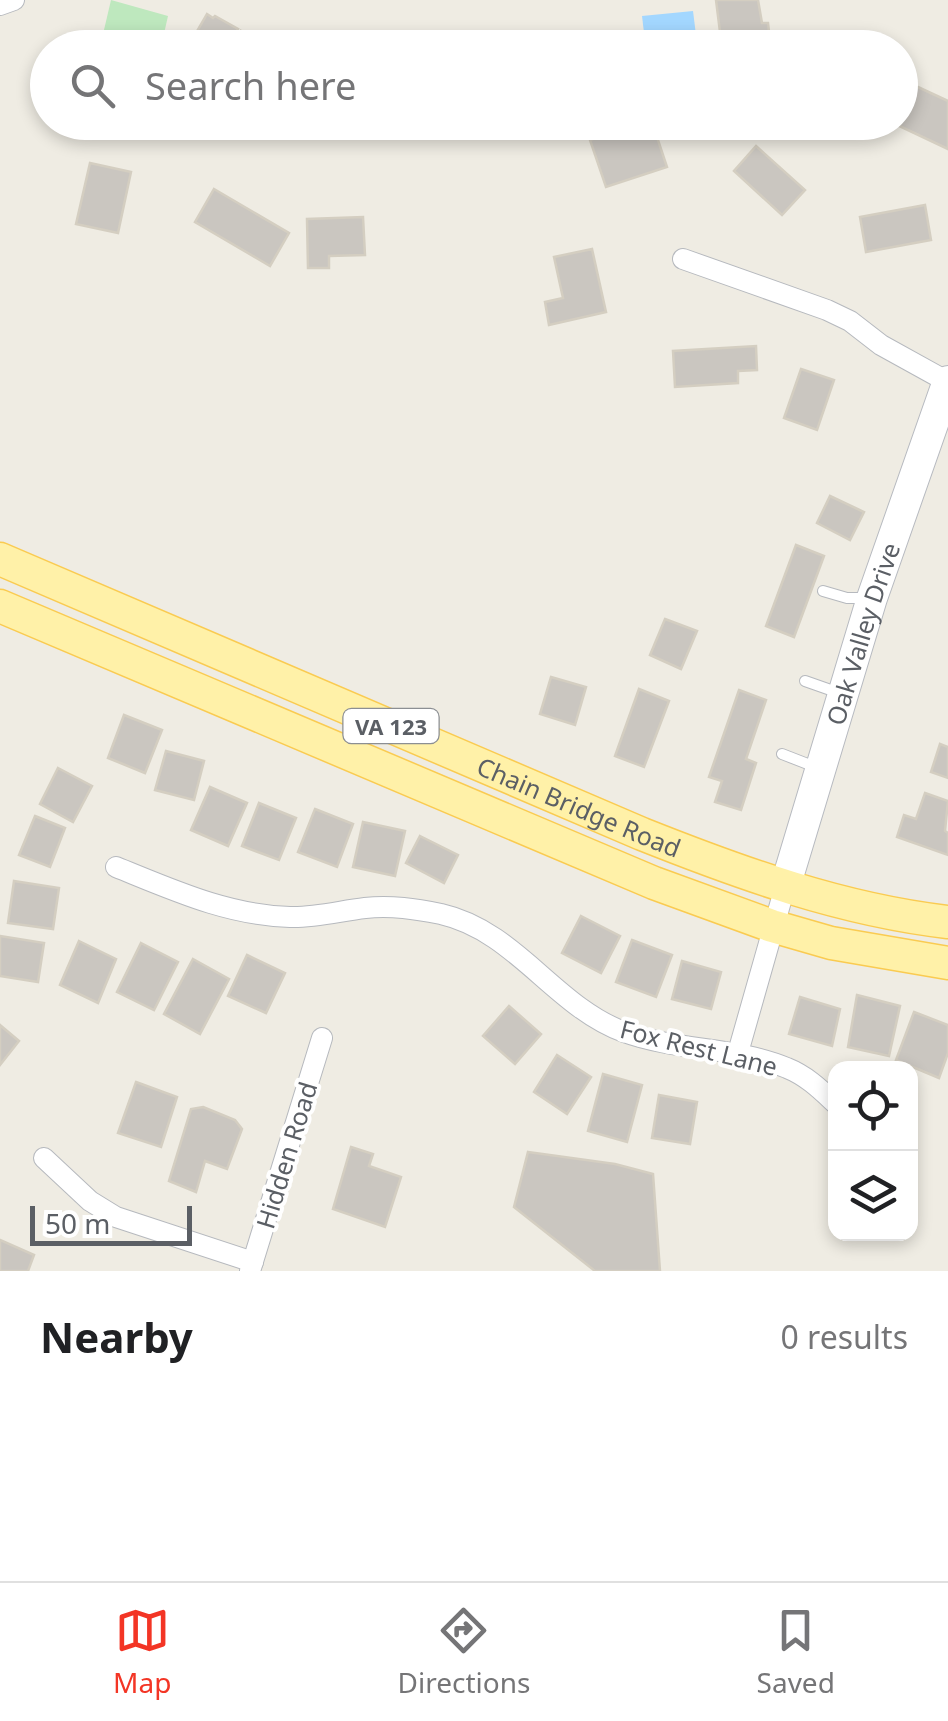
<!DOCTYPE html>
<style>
body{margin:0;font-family:"Noto Sans",sans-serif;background:#f6f6f6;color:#202124}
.controls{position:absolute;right:30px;bottom:30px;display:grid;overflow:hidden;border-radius:20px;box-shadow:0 5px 15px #0003}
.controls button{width:90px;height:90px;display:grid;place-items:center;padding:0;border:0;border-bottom:2px solid #e0e0e0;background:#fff;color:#202124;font:50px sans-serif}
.scale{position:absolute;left:30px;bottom:25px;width:162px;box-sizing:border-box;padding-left:10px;border:5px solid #5b5f65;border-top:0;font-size:28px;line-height:35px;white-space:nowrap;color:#5b5f65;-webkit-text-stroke:8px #fff;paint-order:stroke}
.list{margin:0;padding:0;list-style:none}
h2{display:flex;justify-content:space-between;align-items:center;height:130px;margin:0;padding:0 40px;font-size:42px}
h2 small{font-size:32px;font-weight:400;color:#757577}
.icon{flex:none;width:55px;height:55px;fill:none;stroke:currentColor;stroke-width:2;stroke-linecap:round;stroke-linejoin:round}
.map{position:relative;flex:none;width:948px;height:1271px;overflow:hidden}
.search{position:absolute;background:#fff;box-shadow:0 5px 15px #0003;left:30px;right:30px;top:30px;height:110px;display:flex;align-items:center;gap:25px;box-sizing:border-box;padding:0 35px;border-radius:55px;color:#757577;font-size:38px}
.sheet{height:310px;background:#fff}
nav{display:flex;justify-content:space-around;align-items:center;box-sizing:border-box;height:140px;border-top:2px solid #e0e0e0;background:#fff;font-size:28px;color:#757577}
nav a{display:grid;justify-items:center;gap:5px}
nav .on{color:#f33525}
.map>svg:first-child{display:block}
.green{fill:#bee8be}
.water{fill:#a3d7ff}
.building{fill:#cac6c0;stroke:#d4cec1;stroke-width:2.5}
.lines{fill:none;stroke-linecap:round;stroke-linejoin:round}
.lane-casing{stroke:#b6b9be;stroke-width:12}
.street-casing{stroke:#b6b9be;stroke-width:22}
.secondary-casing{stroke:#b7bac0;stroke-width:32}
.primary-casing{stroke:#facb51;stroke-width:35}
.lane{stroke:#fff;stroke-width:10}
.street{stroke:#fff;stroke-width:20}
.secondary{stroke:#fff;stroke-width:30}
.primary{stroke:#fff1a8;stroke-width:32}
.labels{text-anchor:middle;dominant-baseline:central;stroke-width:8;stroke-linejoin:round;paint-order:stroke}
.shield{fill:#fff;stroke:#8c8f93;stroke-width:2.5}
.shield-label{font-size:22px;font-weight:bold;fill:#5b5f65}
.street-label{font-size:25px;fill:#5b5f65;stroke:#fff}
</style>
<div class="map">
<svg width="948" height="1271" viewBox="0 0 948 1271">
<rect width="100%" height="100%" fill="#efece3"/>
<path class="green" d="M111,0L168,16L161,47H100Z"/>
<path class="water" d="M693,11L696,35L645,41L642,16Z"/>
<g class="building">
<path d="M716,0H758L762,23H768L771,48H722Z"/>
<path d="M207,14L213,18L215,16L238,29L236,32L240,35L241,31L261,43L258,48H203L192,40Z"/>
<path d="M905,81L948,101V149L891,122H900V90Z"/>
<path d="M640,122H652L667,167L606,187L590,140Z"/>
<path d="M756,146L805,190L782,215L734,171Z"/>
<path d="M90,163L131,172L118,233L76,224Z"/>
<path d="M214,189L289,233L270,266L195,222Z"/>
<path d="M925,205L931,240L866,252L860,217Z"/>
<path d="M363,217L365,255L329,256V268H308L307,219Z"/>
<path d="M592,249L606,312L549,325L545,302L563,298L554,257Z"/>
<path d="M756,346L757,370L738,371V383L675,387L673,351Z"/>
<path d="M801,369L834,380L817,430L784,418Z"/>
<path d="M830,496L864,512L850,540L817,523Z"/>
<path d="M796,545L824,556L794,637L766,626Z"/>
<path d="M665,619L697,631L681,669L650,655Z"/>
<path d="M551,677L586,687L575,725L540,714Z"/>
<path d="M639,689L669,701L644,767L615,756Z"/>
<path d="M739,690L766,700L746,759L756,763L741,810L715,802L722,781L709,777Z"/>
<path d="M124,715L162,730L145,773L108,758Z"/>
<path d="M940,744L948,747V778L931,772Z"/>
<path d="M166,751L204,761L194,800L155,790Z"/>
<path d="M58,768L92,786L73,822L40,804Z"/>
<path d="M210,787L247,803L228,846L191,830Z"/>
<path d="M925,793L948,801L945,831L948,833V855L897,837L904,815L916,819Z"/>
<path d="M259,803L296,818L279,860L242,846Z"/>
<path d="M315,809L353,824L337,867L298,852Z"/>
<path d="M35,816L65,828L50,867L19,855Z"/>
<path d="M363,822L405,831L395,876L353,867Z"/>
<path d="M420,836L458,855L444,883L406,863Z"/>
<path d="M14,881L59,888L53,929L8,923Z"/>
<path d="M581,916L620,936L601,973L562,953Z"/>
<path d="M0,936L44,943L38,982L0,976Z"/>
<path d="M632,940L672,955L656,997L616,982Z"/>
<path d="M79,941L116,959L98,1003L60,985Z"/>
<path d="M141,943L178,962L154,1010L117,992Z"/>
<path d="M247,955L285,973L266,1013L228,996Z"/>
<path d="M193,959L229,979L200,1034L164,1014Z"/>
<path d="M682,961L721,972L711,1009L672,999Z"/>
<path d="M857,995L900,1006L889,1056L848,1047Z"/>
<path d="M800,997L840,1009L832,1046L789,1034Z"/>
<path d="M509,1006L541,1034L515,1064L483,1036Z"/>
<path d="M914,1012L948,1025V1053L939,1078L896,1060Z"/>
<path d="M0,1025L19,1041L0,1065Z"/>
<path d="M557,1055L591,1077L567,1114L534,1092Z"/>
<path d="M603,1074L642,1085L627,1142L588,1131Z"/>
<path d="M136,1082L177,1097L161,1147L118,1133Z"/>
<path d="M659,1095L697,1102L690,1144L652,1138Z"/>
<path d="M203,1107L235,1120L242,1129L227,1169L205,1161L196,1192L169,1181L191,1109Z"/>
<path d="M351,1147L373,1154L369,1166L401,1177L385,1227L333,1209Z"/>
<path d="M528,1152L615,1164L653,1174L660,1271H595L514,1207Z"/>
<path d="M0,1240L34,1255L28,1271H0Z"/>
</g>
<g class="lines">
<g class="lane-casing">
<g id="lane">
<path d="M823,591L847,598H866"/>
<path d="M805,681L842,694"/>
<path d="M782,754L818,768"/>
</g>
</g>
<g class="street-casing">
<g id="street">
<path d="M0,5L14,0"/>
<path d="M683,259L827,310L850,321L881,345L948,382"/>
<path d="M116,867C173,890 227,915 290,917C314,918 340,911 365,908C391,905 416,909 441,914C516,931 554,1006 624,1032C676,1051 738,1047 787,1068C807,1076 821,1090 836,1104"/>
<path d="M737,1056L785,887"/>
<path d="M44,1158L90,1201L116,1217L253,1262"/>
<path d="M250,1271L322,1038"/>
</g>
</g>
<g class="secondary-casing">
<g id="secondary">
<path id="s1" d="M785,887L872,598L948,381"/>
</g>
</g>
<g class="primary-casing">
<g id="primary">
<path id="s2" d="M0,559L642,834C740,873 842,910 948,922"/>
<path d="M0,606L654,883L772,926L831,943L948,963"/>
</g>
</g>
<use href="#lane" class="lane"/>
<use href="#street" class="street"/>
<use href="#secondary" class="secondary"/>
<use href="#primary" class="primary"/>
</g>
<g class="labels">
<rect class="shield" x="343.5" y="709" width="95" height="34" rx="8"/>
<g class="shield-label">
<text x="391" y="726">VA 123</text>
</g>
<g class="street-label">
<text stroke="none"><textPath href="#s1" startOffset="265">Oak Valley Drive</textPath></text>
<text stroke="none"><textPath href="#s2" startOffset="630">Chain Bridge Road</textPath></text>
<text transform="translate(699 1047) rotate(14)">Fox Rest Lane</text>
<text transform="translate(286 1155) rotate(-73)">Hidden Road</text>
</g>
</g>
</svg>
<div class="controls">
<button><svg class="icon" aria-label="locate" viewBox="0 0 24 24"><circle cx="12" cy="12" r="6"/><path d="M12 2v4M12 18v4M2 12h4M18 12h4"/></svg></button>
<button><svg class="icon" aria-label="layers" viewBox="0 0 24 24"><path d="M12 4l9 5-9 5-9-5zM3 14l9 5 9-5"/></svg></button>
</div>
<div class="scale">50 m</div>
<div class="search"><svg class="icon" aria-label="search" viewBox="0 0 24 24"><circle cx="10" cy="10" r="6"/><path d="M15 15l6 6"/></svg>Search here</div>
</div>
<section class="sheet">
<h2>Nearby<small>0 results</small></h2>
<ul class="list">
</ul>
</section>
<nav>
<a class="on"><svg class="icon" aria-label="map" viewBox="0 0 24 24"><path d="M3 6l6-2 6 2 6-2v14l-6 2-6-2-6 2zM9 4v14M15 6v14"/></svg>Map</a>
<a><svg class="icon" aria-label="directions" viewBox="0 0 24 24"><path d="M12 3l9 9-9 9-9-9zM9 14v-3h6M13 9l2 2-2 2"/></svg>Directions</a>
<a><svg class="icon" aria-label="saved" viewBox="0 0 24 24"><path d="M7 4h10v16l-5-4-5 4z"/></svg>Saved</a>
</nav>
